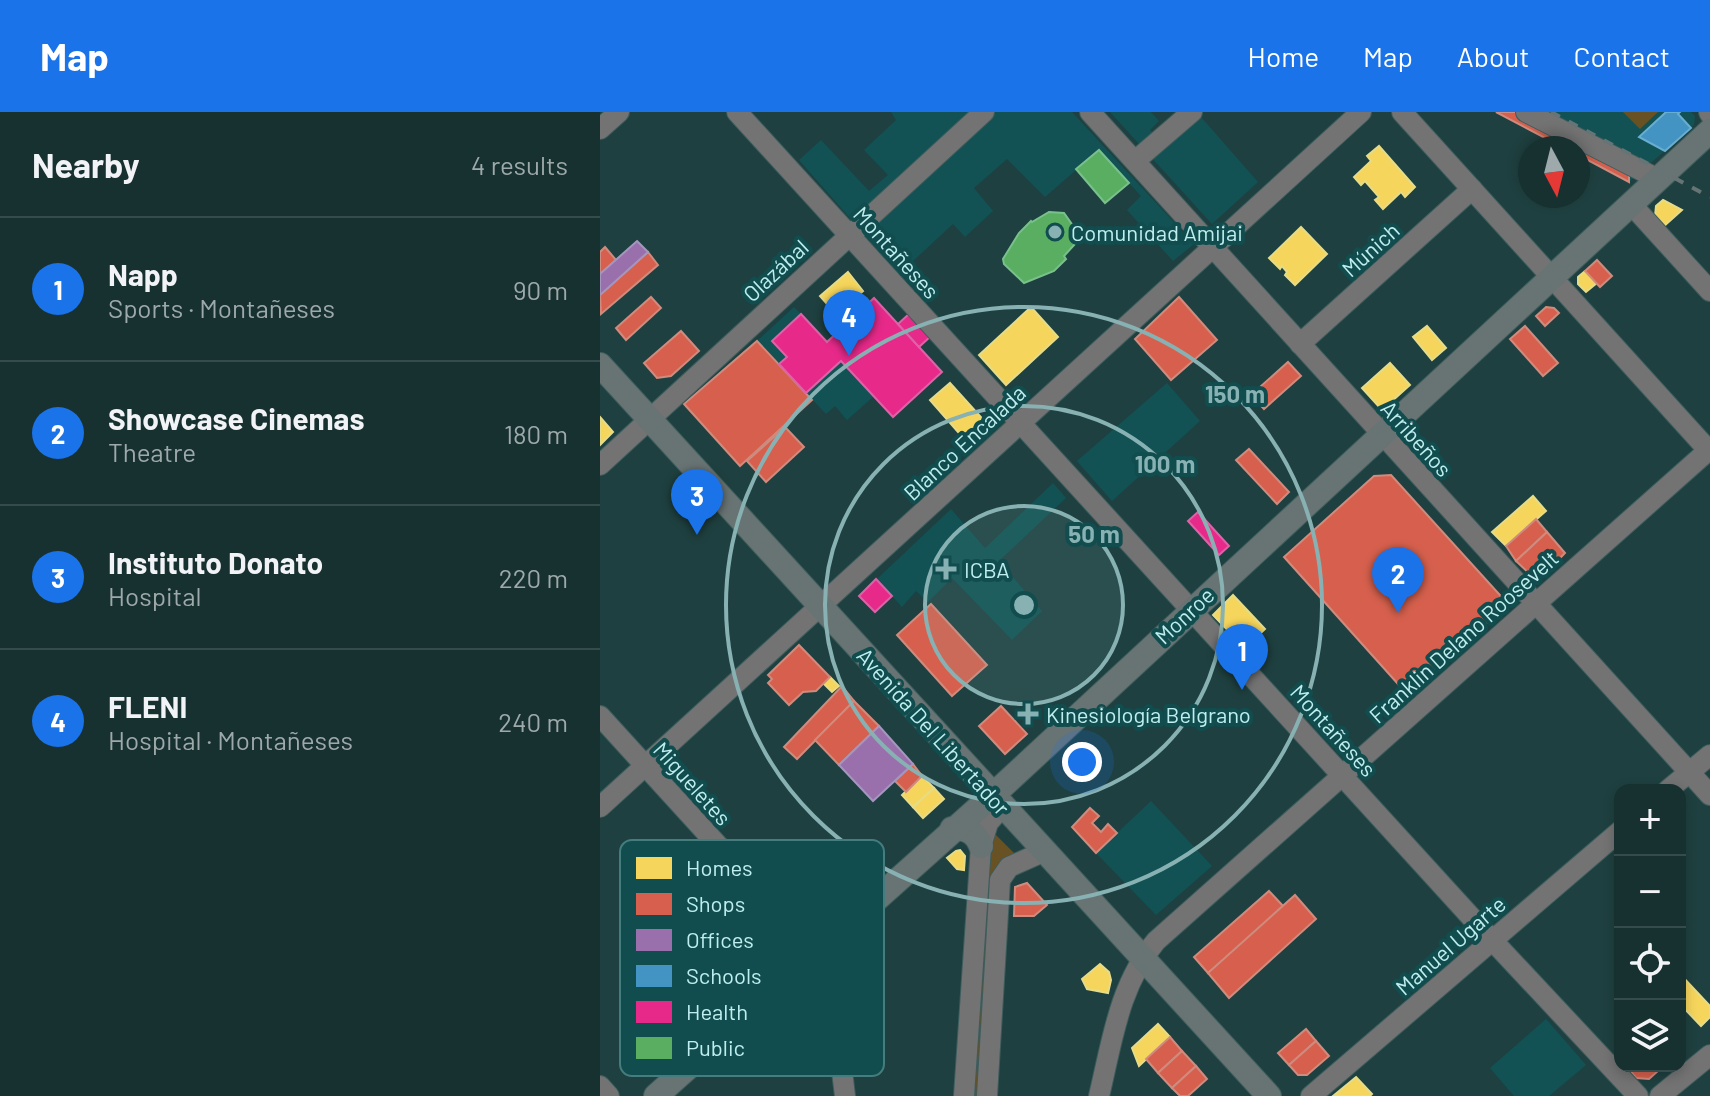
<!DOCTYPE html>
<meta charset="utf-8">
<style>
body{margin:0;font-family:Barlow,sans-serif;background:#203838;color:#f1f3f6}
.controls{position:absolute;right:24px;bottom:24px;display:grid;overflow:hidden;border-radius:16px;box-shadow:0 4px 12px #0003}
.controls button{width:72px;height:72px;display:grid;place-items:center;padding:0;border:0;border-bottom:2px solid #364b4c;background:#173030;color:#f1f3f6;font:40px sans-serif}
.compass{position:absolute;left:918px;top:24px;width:72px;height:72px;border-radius:50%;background:#173030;box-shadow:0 4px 12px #0003;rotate:173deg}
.you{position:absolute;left:482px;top:650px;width:28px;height:28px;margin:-20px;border:6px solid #fff;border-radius:50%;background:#1a73e8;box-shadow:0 0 0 12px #1a73e833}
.badge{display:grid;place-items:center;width:52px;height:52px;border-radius:50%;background:#1a73e8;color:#fff;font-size:26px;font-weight:700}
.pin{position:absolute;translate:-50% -66px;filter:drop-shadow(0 2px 4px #0008)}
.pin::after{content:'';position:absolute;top:42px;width:28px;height:24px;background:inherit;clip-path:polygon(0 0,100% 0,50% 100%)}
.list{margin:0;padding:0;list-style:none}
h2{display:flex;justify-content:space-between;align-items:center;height:104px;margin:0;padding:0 32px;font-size:34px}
h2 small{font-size:26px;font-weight:400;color:#9ea9ab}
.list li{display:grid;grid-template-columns:52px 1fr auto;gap:24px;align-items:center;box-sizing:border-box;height:144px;padding:0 32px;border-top:2px solid #364b4c}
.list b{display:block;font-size:30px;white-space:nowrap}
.list p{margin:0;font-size:26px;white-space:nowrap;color:#9ea9ab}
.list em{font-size:26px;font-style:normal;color:#9ea9ab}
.icon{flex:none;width:44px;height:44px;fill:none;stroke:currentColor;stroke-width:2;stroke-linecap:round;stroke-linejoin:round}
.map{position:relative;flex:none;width:1110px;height:984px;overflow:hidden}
header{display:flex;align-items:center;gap:48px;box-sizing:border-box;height:112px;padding:0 40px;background:#1a73e8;color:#fff}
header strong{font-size:38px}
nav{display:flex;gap:44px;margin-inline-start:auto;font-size:28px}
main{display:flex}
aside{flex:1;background:#173030}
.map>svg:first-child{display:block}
.built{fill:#125254}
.green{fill:#685122}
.homes{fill:#f6d55c;stroke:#e6dc88;stroke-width:2}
.shops{fill:#d6604d;stroke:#cf8b7e;stroke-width:2}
.offices{fill:#9970ab;stroke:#a496bf;stroke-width:2}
.schools{fill:#4393c3;stroke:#68aed0;stroke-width:2}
.health{fill:#e7298a;stroke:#db64a8;stroke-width:2}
.public{fill:#5aae61;stroke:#78c18c;stroke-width:2}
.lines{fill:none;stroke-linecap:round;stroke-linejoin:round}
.minor-casing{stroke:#3e5d5d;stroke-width:22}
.major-casing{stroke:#3e5d5d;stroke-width:26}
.minor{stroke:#747374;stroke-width:20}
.major{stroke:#687373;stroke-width:24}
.rail{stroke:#677475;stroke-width:4;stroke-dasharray:10 10;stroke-linecap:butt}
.ring{fill:none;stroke:#87b1b2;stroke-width:4}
.poi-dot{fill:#87b1b2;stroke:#114d4e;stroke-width:3}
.labels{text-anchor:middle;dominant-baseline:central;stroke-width:8;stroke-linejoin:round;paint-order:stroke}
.poi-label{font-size:22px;fill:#bfeeef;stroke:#114d4e;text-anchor:start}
.street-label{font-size:22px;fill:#bfeeef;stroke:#114d4e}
.key{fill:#114d4e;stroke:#457d7e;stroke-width:2}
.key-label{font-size:22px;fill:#bfeeef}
.centre{fill:#87b1b2;stroke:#114d4e;stroke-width:4}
.ring-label{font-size:24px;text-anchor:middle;font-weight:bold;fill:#87b1b2;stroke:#114d4e;stroke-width:8;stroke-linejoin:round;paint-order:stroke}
</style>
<header>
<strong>Map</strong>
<nav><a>Home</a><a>Map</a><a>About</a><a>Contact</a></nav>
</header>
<main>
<aside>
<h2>Nearby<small>4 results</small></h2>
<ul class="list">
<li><span class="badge">1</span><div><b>Napp</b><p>Sports · Montañeses</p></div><em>90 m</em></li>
<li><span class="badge">2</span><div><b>Showcase Cinemas</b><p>Theatre</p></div><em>180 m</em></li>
<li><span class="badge">3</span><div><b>Instituto Donato</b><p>Hospital</p></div><em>220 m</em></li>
<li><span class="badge">4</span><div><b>FLENI</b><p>Hospital · Montañeses</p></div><em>240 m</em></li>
</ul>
</aside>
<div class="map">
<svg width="1110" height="984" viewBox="0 0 1110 984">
<rect width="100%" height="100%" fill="#1f4040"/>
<g class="built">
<path d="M291,0H472L594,132L573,149L527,98L541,84L499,38L445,85L407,47L374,76L393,99L365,125L353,112L299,162L199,48L221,28L269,79L288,63L264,38L296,8Z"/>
<path d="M510,0H551L559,9L550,18L567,35L601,5L658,70L612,112Z"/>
<path d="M896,0H1091L1095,4L1094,13L1029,70L978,43V36Z"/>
<path d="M274,186L342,260L293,305L274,284L247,308L235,294L226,302L157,229L194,195L227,229Z"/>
<path d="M567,271L600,309L512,389L477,349Z"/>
<path d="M453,371L466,386L399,449L442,499L412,528L352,466L328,490L316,479L302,495L292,484L275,500L259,484L351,397L385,436Z"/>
<path d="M551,689L612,754L556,803L496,741Z"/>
<path d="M946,907L986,953L949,984H914L890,956Z"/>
</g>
<g class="green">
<path d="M1023,0H1058L1040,17Z"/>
<path d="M394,721L418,745L410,748L381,984H370L385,725Z"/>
</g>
<g class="homes">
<path d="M779,34L815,75L805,85L801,80L783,97L775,88L779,85L765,69L761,73L754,65L771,49L767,44Z"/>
<path d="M1063,88L1082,98L1063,115L1055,104L1056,94Z"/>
<path d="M701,115L727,142L695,173L685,163L687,160L682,154L680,157L669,146Z"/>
<path d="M985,159L997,171L986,180L978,172V165Z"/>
<path d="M248,160L263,179L236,202L220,184Z"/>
<path d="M431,195L458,225L406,273L379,243Z"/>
<path d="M827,214L846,236L832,248L813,225Z"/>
<path d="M790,251L810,273L782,298L762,276Z"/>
<path d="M350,271L387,312L366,329L330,288Z"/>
<path d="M0,305L13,320L0,333Z"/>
<path d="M933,384L946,399L906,434L892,420Z"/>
<path d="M633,483L665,517L645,536L613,503Z"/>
<path d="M230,565L239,574L232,580L223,571Z"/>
<path d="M322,664L334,676L313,695L302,683Z"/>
<path d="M334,676L344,687L323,706L313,695Z"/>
<path d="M360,738L365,744L364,758L357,757L347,746L356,739Z"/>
<path d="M500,852L509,860L511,868L508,881L487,877L482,867Z"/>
<path d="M1080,862L1110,894V905L1101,914L1080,892Z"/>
<path d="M558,912L570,925L539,954L532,936Z"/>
<path d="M756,965L772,982L770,984H733Z"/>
</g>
<g class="shops">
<path d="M896,0H924L1029,59V70L978,43V36H964Z"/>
<path d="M5,135L16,148L0,162V140Z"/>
<path d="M48,140L58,153L1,202L0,183Z"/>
<path d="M997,148L1012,164L1000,175L985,159Z"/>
<path d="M51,185L61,196L26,228L16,216Z"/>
<path d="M579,185L617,228L571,268L535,227Z"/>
<path d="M946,195L954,196L959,201L945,214L936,204Z"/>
<path d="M925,214L958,251L943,264L910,227Z"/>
<path d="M81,219L99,239L71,264L57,266L44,251Z"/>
<path d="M157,229L212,288L140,354L84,292Z"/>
<path d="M688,250L701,264L664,297L651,283Z"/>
<path d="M185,315L204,335L166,370L147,349Z"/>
<path d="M649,337L689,380L677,392L636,348Z"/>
<path d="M791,363L908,492L807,582L684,445L774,364Z"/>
<path d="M936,407L947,420L916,449L906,434Z"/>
<path d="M947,420L965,441L943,464L933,465L916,449Z"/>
<path d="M331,492L387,553L352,584L297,523Z"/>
<path d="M199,533L230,565L216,579L203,580L189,593L168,571L172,567L168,563Z"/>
<path d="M242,574L254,589L197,647L184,635Z"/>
<path d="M254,589L279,614L239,653L215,628Z"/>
<path d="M401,594L427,622L405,642L379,614Z"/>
<path d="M313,652L322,664L306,680L295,669Z"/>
<path d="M490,696L499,704L492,711L501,720L508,712L517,721L496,741L472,715Z"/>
<path d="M427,771L447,793L434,804H414L415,775Z"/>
<path d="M669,779L684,795L608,861L594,845Z"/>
<path d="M695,783L716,807L629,886L608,861Z"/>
<path d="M706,917L716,929L689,953L678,941Z"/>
<path d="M570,925L582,939L558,961L546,947Z"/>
<path d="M716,929L729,944L707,963H698L689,953Z"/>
<path d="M582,939L596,954L572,976L558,961Z"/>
<path d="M596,954L607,967L588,984H580L572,976Z"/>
<path d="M1054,954L1058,959L1049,967L1036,966L1027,955Z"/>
</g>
<g class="offices">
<path d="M37,129L48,140L0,183V162Z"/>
<path d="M279,614L313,652L273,689L239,653Z"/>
</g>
<path class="schools" d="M1066,0H1080L1078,2L1091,16L1065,39L1039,25Z"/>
<g class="health">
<path d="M274,186L342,260L293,305L241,249L206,281L179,252L187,245L172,229L201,202L227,230Z"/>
<path d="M309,202L331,224L319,235L298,212Z"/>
<path d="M598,400L629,434L619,443L588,409Z"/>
<path d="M276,467L292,484L275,500L259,484Z"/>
</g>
<g class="public">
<path d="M499,38L529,71L505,91L476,57Z"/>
<path d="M449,100L464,101L474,115H477L475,132L464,144L466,147L454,159L424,171L404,152L403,147L419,121L431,109L432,110Z"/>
</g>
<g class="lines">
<g class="minor-casing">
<g id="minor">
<path d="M137,0L892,828L1038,984"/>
<path d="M490,0L1110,683"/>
<path d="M802,0L1110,340"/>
<path d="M926,0L1058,67"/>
<path d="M1109,0L1110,2"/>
<path d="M0,17L19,0"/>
<path d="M535,49L592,0"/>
<path d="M1031,92L1110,179"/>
<path d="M700,232L872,77"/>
<path d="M0,353L384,0"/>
<path d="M0,604L216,841L232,876L245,984"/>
<path d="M1068,678L1110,643"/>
<path d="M0,695L761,0"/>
<path d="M0,974L9,984"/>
<path d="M364,984L381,734L388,711L403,694"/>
<path d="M387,984L400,768L409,755L445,739"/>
<path d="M499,984C512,930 519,873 556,829L1110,337"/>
<path d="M711,984L1020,719"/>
<path d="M1060,984L1110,943"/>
</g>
</g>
<g class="major-casing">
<g id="major">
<path d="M0,253L669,984"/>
<path d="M352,717C367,715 376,721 381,734"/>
<path d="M56,984L393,683L1110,19"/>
</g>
</g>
<use href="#minor" class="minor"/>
<use href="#major" class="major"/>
<path class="rail" d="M951,0L1110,85"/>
</g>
<circle cx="424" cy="493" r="99" fill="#87b1b2" fill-opacity=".12"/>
<g class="ring">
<circle cx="424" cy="493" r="99"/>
<circle cx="424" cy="493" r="199"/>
<circle cx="424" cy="493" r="298"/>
</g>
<g class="poi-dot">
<circle cx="455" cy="120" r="8"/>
<path d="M342 445h8v8h8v8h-8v8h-8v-8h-8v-8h8z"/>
<path d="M424 590h8v8h8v8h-8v8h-8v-8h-8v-8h8z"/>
</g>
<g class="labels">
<g class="poi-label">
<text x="471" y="120">Comunidad Amijai</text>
<text x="364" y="457">ICBA</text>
<text x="446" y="602">Kinesiología Belgrano</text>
</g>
<g class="street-label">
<text transform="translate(770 137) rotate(-42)">Múnich</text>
<text transform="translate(297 140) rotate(48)">Montañeses</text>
<text transform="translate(175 158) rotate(-43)">Olazábal</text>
<text transform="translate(817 326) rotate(48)">Arribeños</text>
<text transform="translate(364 330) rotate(-43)">Blanco Encalada</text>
<text transform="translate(584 503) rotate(-43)">Monroe</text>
<text transform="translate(863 524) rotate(-42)">Franklin Delano Roosevelt</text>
<text transform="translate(734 618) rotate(48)">Montañeses</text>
<text transform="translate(334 619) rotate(48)">Avenida Del Libertador</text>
<text transform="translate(93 671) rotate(48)">Migueletes</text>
<text transform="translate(850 833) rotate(-41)">Manuel Ugarte</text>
</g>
</g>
<rect x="20" y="728" width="264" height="236" rx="12" class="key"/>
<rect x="36" y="745" width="36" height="22" fill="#f6d55c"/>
<rect x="36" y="781" width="36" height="22" fill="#d6604d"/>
<rect x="36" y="817" width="36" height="22" fill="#9970ab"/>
<rect x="36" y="853" width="36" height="22" fill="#4393c3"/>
<rect x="36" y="889" width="36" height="22" fill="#e7298a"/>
<rect x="36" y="925" width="36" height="22" fill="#5aae61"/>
<g class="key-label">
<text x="86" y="764">Homes</text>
<text x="86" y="800">Shops</text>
<text x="86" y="836">Offices</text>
<text x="86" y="872">Schools</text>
<text x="86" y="908">Health</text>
<text x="86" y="944">Public</text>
</g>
<circle cx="424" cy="493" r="12" class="centre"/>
<g class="ring-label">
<text x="635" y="291">150 m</text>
<text x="565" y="361">100 m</text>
<text x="494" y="431">50 m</text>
</g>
</svg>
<div class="controls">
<button>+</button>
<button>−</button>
<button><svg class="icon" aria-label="locate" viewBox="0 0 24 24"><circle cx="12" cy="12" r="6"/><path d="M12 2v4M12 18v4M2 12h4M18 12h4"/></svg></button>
<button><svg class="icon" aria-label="layers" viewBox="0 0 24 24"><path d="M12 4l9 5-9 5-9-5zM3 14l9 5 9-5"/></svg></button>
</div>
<svg class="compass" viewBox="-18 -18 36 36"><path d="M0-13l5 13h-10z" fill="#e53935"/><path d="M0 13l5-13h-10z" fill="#9ea9ab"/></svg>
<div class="you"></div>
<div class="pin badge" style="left:642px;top:578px">1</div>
<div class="pin badge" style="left:798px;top:501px">2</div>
<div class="pin badge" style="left:97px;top:423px">3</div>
<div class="pin badge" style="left:249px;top:244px">4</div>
</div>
</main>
